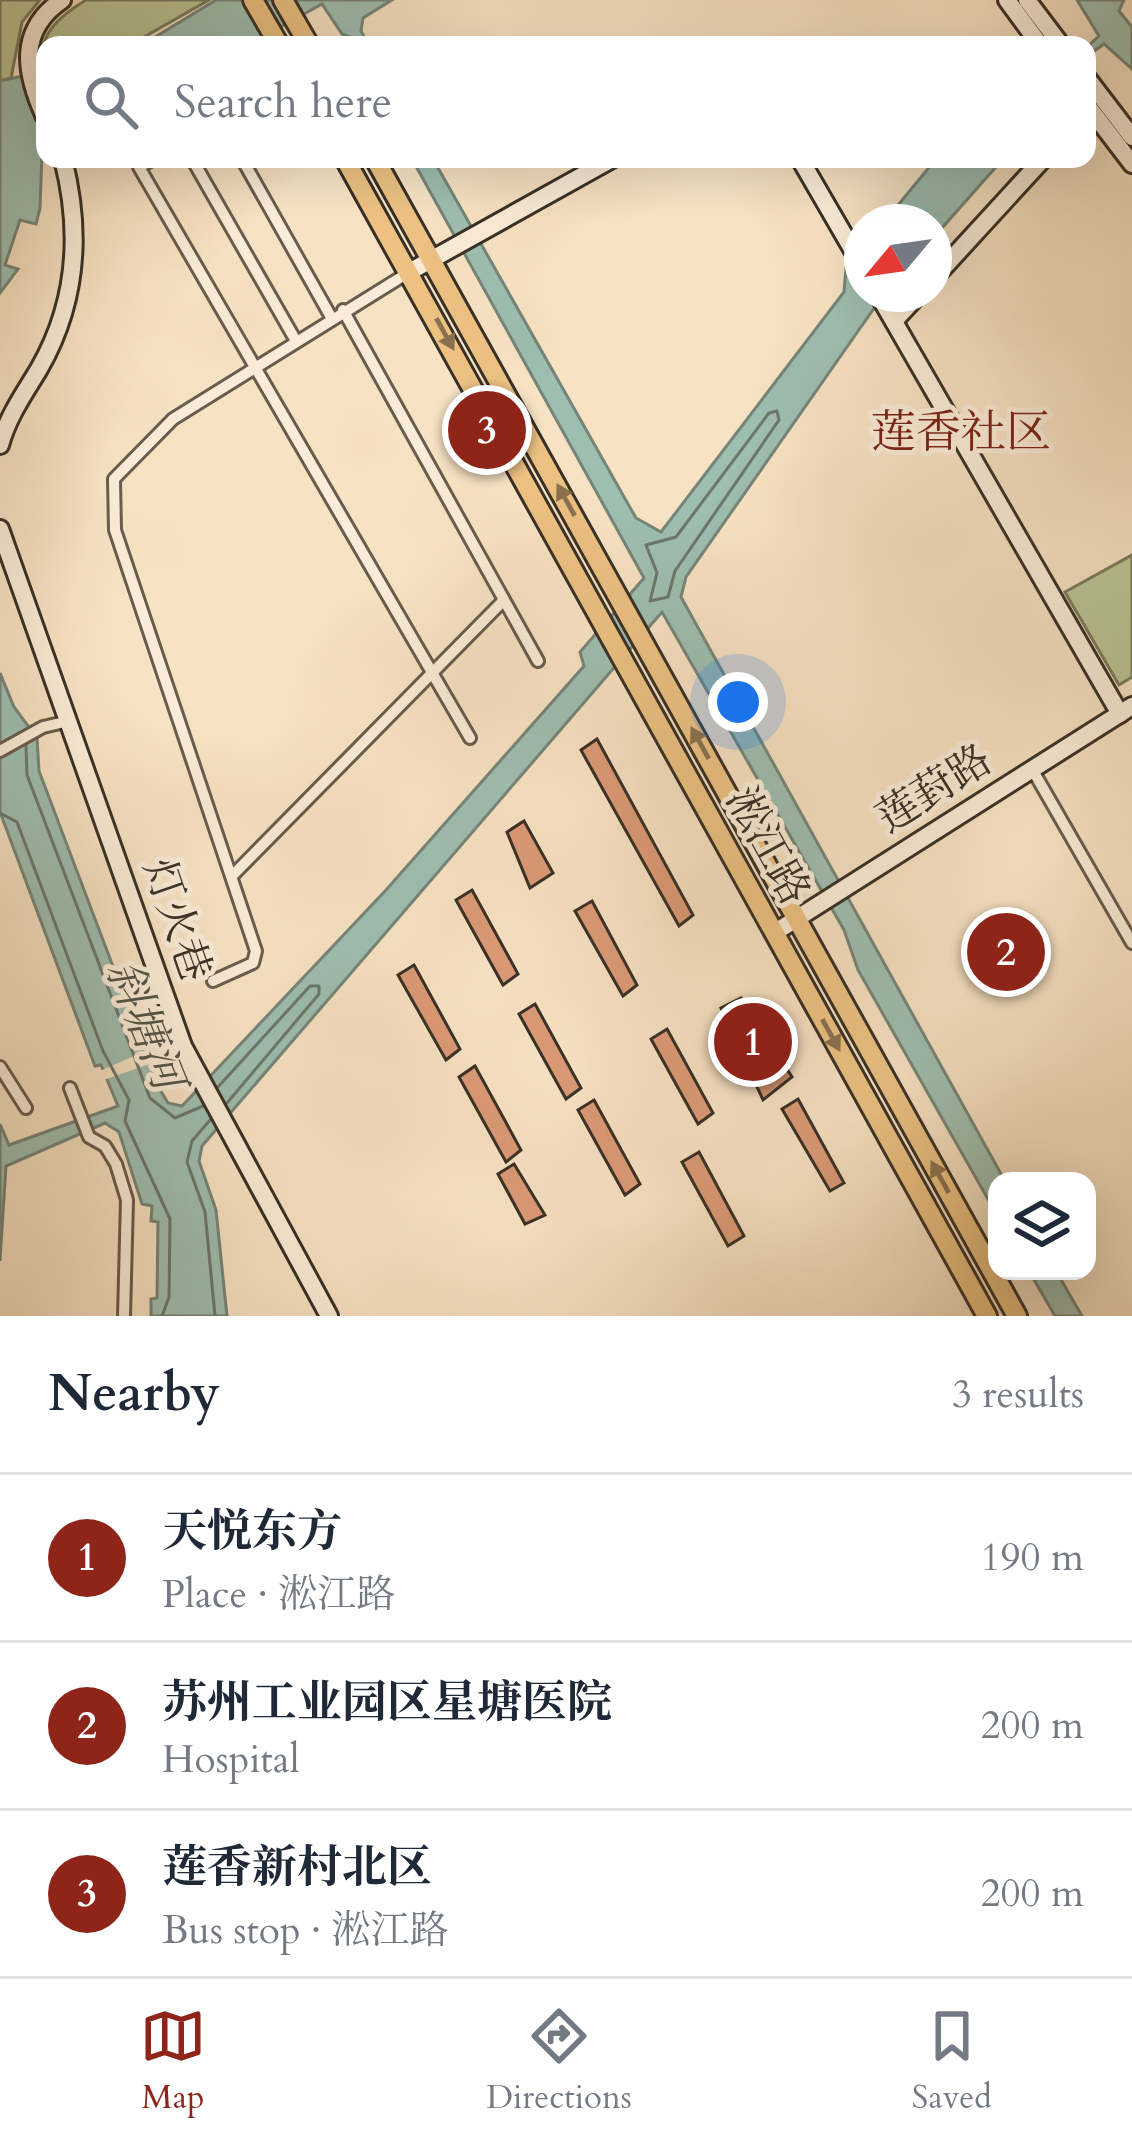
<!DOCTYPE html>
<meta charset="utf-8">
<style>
body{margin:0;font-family:Cardo,"Noto Serif SC",serif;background:#f2f2f3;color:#1f2937}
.controls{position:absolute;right:36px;bottom:36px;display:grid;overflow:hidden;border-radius:24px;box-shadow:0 12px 48px #0002}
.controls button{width:108px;height:108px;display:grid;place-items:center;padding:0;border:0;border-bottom:3px solid #e0e1e3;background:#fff;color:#1f2937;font:60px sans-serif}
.compass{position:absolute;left:844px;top:204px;width:108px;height:108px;border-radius:50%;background:#fff;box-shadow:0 12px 48px #0002;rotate:241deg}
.you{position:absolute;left:738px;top:702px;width:42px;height:42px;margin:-30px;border:9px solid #fff;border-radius:50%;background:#1a73e8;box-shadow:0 0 0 18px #1a73e833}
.badge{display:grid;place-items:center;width:78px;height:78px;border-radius:50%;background:#8f2418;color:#fff;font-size:39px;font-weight:700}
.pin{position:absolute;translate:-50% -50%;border:6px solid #fff;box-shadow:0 3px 12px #0006}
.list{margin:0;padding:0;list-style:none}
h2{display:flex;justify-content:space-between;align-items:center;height:156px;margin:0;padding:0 48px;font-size:51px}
h2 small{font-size:39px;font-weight:400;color:#747a83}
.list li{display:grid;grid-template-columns:78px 1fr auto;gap:36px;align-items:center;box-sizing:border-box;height:168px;padding:0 48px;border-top:3px solid #e0e1e3}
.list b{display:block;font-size:45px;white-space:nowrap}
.list p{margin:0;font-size:39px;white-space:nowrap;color:#747a83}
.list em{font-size:39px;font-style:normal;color:#747a83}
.icon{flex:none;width:66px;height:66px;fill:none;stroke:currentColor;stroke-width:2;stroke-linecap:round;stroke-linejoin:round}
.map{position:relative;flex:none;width:1132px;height:1316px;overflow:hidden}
.search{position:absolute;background:#fff;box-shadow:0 12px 48px #0002;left:36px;right:36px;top:36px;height:132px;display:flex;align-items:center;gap:30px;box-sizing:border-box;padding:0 42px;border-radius:24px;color:#747a83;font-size:45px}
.sheet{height:660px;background:#fff}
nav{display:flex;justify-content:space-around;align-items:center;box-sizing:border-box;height:168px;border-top:3px solid #e0e1e3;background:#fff;font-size:33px;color:#747a83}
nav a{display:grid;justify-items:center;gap:6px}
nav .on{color:#8f2418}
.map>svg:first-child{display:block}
.green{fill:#bac495;stroke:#797a5e;stroke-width:3}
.water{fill:#9ebeb0;stroke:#758579;stroke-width:3}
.pier{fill:#f7e2c3}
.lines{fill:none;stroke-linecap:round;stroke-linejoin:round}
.shore{stroke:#6b776b;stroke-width:3}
.building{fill:#db9a76;stroke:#383026;stroke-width:3}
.street-casing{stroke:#685c4d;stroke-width:16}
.secondary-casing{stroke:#383026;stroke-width:22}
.primary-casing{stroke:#383026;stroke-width:24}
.street{stroke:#faecd8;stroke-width:10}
.secondary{stroke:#faecd8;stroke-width:16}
.primary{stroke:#ecc182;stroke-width:18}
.oneway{fill:#89714f}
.labels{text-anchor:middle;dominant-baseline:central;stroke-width:10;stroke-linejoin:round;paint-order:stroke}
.street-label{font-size:42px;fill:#383026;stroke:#faecd8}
.neighbourhood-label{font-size:45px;fill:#7a1f14;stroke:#faecd8}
.water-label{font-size:45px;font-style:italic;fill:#525448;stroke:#faecd8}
</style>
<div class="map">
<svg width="1132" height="1316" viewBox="0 0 1132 1316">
<rect width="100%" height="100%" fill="#f7e2c3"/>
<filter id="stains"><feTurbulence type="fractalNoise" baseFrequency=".00167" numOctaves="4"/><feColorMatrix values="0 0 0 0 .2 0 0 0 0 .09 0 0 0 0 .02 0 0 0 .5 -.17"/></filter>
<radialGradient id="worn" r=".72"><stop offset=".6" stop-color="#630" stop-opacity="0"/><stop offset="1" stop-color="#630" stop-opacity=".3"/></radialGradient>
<g class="green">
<path d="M0,0H40L22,22L11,78L0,81Z"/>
<path d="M86,0H209L130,45H45V68L40,67C40,33 58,17 86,0Z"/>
<path d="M1132,555V677L1119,685L1065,592Z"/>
</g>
<g class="water">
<path d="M216,0H392L363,18L361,31L369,45L342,34L322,4L248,45H142Z"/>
<path d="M1077,0H1124L1119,11L1132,27V69L1104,44L1087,56V47L1099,36Z"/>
<path d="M45,71L40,208L36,224L20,220L5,265L18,269L0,293V81Z"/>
<path d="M412,159H433L636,518L661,532L844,292L846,268L862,249V294H884L686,577L681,597L1005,1181H997V1215L858,970L844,930L662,612L202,1146L199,1161L216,1210L227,1316H151V1299L157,1298L158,1222L151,1221L152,1206L142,1204L119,1132L105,1123L6,1166L0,1261V1124L9,1145L118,1106L101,1065L95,1066L0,812V673L14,707L37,738L39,771L159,1088L168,1103L182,1106L386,890L584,666L580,652L644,578Z"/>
<path d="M936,159H1003L934,237V222H884Z"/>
<path d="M1029,1271H1056L1082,1316H1055Z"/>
</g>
<path class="pier" d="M150,1049L155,1062L101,1081L95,1073Z"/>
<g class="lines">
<g class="shore">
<path d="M777,411L779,420L675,571L668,597L650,601L657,573L646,545L676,537L769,413Z"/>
<path d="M26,746L27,775L150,1098L175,1118L203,1106"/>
<path d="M0,813L17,822L103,1051L129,1100L125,1121L170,1219L169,1297L162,1316"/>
<path d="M218,1087L310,986H319V994L227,1103"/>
<path d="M210,1120L192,1141L187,1162L205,1212L215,1316"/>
</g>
</g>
<g class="building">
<path d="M597,739L693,915L679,926L581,750Z"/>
<path d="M524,821L553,873L530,888L507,832Z"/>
<path d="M472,890L518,974L503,985L456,900Z"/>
<path d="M592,901L637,985L623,996L575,911Z"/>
<path d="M414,965L460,1049L446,1060L398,975Z"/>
<path d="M741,998L792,1077L763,1100L721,1008Z"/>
<path d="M535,1004L581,1088L566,1099L519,1014Z"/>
<path d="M667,1029L713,1113L698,1124L651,1039Z"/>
<path d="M475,1066L521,1150L506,1162L459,1077Z"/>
<path d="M798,1099L844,1183L830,1191L782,1109Z"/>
<path d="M594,1100L640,1184L625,1195L578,1110Z"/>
<path d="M699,1152L744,1236L728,1246L682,1162Z"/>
<path d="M514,1164L545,1215L525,1224L498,1174Z"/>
</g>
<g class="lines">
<g class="street-casing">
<g id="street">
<path d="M154,159L139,167L470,738"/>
<path d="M192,159L296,341"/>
<path d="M242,159L331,317"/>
<path d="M343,310L538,661"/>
<path d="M0,751L43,727L69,721"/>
<path d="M1032,769L1132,943"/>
<path d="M232,876L503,601"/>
<path d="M213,981L253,963L256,951L115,530L114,479L173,419L411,271"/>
<path d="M0,1067L26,1108"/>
<path d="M70,1088L89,1137L105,1146L116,1164L127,1200L124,1316"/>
</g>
</g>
<g class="secondary-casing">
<g id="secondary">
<path d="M1007,0L1040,45"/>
<path d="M1027,0L1061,45"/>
<path d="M1087,78L1132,137"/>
<path d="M1087,105L1132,164"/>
<path d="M45,117C25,73 17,31 62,0"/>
<path d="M800,159L862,266"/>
<path d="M411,271L612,159"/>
<path d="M934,278L1043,159"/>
<path d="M878,294L1120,714"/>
<path d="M894,321L919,294"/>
<path d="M0,445C8,416 24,394 39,369C77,303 82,233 63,159"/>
<path d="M0,529L183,1046L329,1316"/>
<path d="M774,933L1132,706"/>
</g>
</g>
<g class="primary-casing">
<g id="primary">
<path d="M253,0L279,45"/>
<path d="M283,0L309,45"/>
<path d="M345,159L987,1316"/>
<path d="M375,159L1017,1316"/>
</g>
</g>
<use href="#street" class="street"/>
<use href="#secondary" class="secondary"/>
<use href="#primary" class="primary"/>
</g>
<defs><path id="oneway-solid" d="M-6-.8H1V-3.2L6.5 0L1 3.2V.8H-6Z" transform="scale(3)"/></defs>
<g class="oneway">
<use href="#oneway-solid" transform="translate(445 334) rotate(61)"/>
<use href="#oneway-solid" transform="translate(566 500) rotate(-119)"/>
<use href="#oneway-solid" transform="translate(700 743) rotate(-119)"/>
<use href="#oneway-solid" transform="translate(831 1035) rotate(61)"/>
<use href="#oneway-solid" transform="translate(940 1177) rotate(-119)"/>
</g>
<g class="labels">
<g class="street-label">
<text transform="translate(934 789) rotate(-32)">莲葑路</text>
<text transform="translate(768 846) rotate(61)">淞江路</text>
<text transform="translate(177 920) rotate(71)">灯火巷</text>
</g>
<g class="neighbourhood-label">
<text x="961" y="432">莲香社区</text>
</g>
<g class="water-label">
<text transform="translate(145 1025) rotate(68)">斜塘河</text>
</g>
</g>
<rect width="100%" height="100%" filter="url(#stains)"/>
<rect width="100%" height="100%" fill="url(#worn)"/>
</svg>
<div class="controls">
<button><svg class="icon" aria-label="layers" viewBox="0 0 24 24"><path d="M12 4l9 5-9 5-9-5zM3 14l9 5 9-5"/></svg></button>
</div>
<svg class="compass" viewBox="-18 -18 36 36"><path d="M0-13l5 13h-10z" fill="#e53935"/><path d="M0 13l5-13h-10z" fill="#747a83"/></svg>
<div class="you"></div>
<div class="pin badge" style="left:753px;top:1042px">1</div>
<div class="pin badge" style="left:1006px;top:952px">2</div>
<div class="pin badge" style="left:487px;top:430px">3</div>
<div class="search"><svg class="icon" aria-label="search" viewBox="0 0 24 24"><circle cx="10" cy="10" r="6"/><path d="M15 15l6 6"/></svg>Search here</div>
</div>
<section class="sheet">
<h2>Nearby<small>3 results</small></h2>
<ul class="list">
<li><span class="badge">1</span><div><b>天悦东方</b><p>Place · 淞江路</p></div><em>190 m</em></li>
<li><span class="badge">2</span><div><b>苏州工业园区星塘医院</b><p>Hospital</p></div><em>200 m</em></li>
<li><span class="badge">3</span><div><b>莲香新村北区</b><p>Bus stop · 淞江路</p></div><em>200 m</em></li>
</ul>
</section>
<nav>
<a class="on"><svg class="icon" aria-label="map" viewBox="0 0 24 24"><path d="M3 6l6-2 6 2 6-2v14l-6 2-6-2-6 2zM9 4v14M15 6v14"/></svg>Map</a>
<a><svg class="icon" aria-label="directions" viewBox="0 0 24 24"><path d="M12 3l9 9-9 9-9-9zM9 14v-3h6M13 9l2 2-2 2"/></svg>Directions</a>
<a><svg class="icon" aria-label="saved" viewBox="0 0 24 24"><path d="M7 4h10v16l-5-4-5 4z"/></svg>Saved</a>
</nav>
